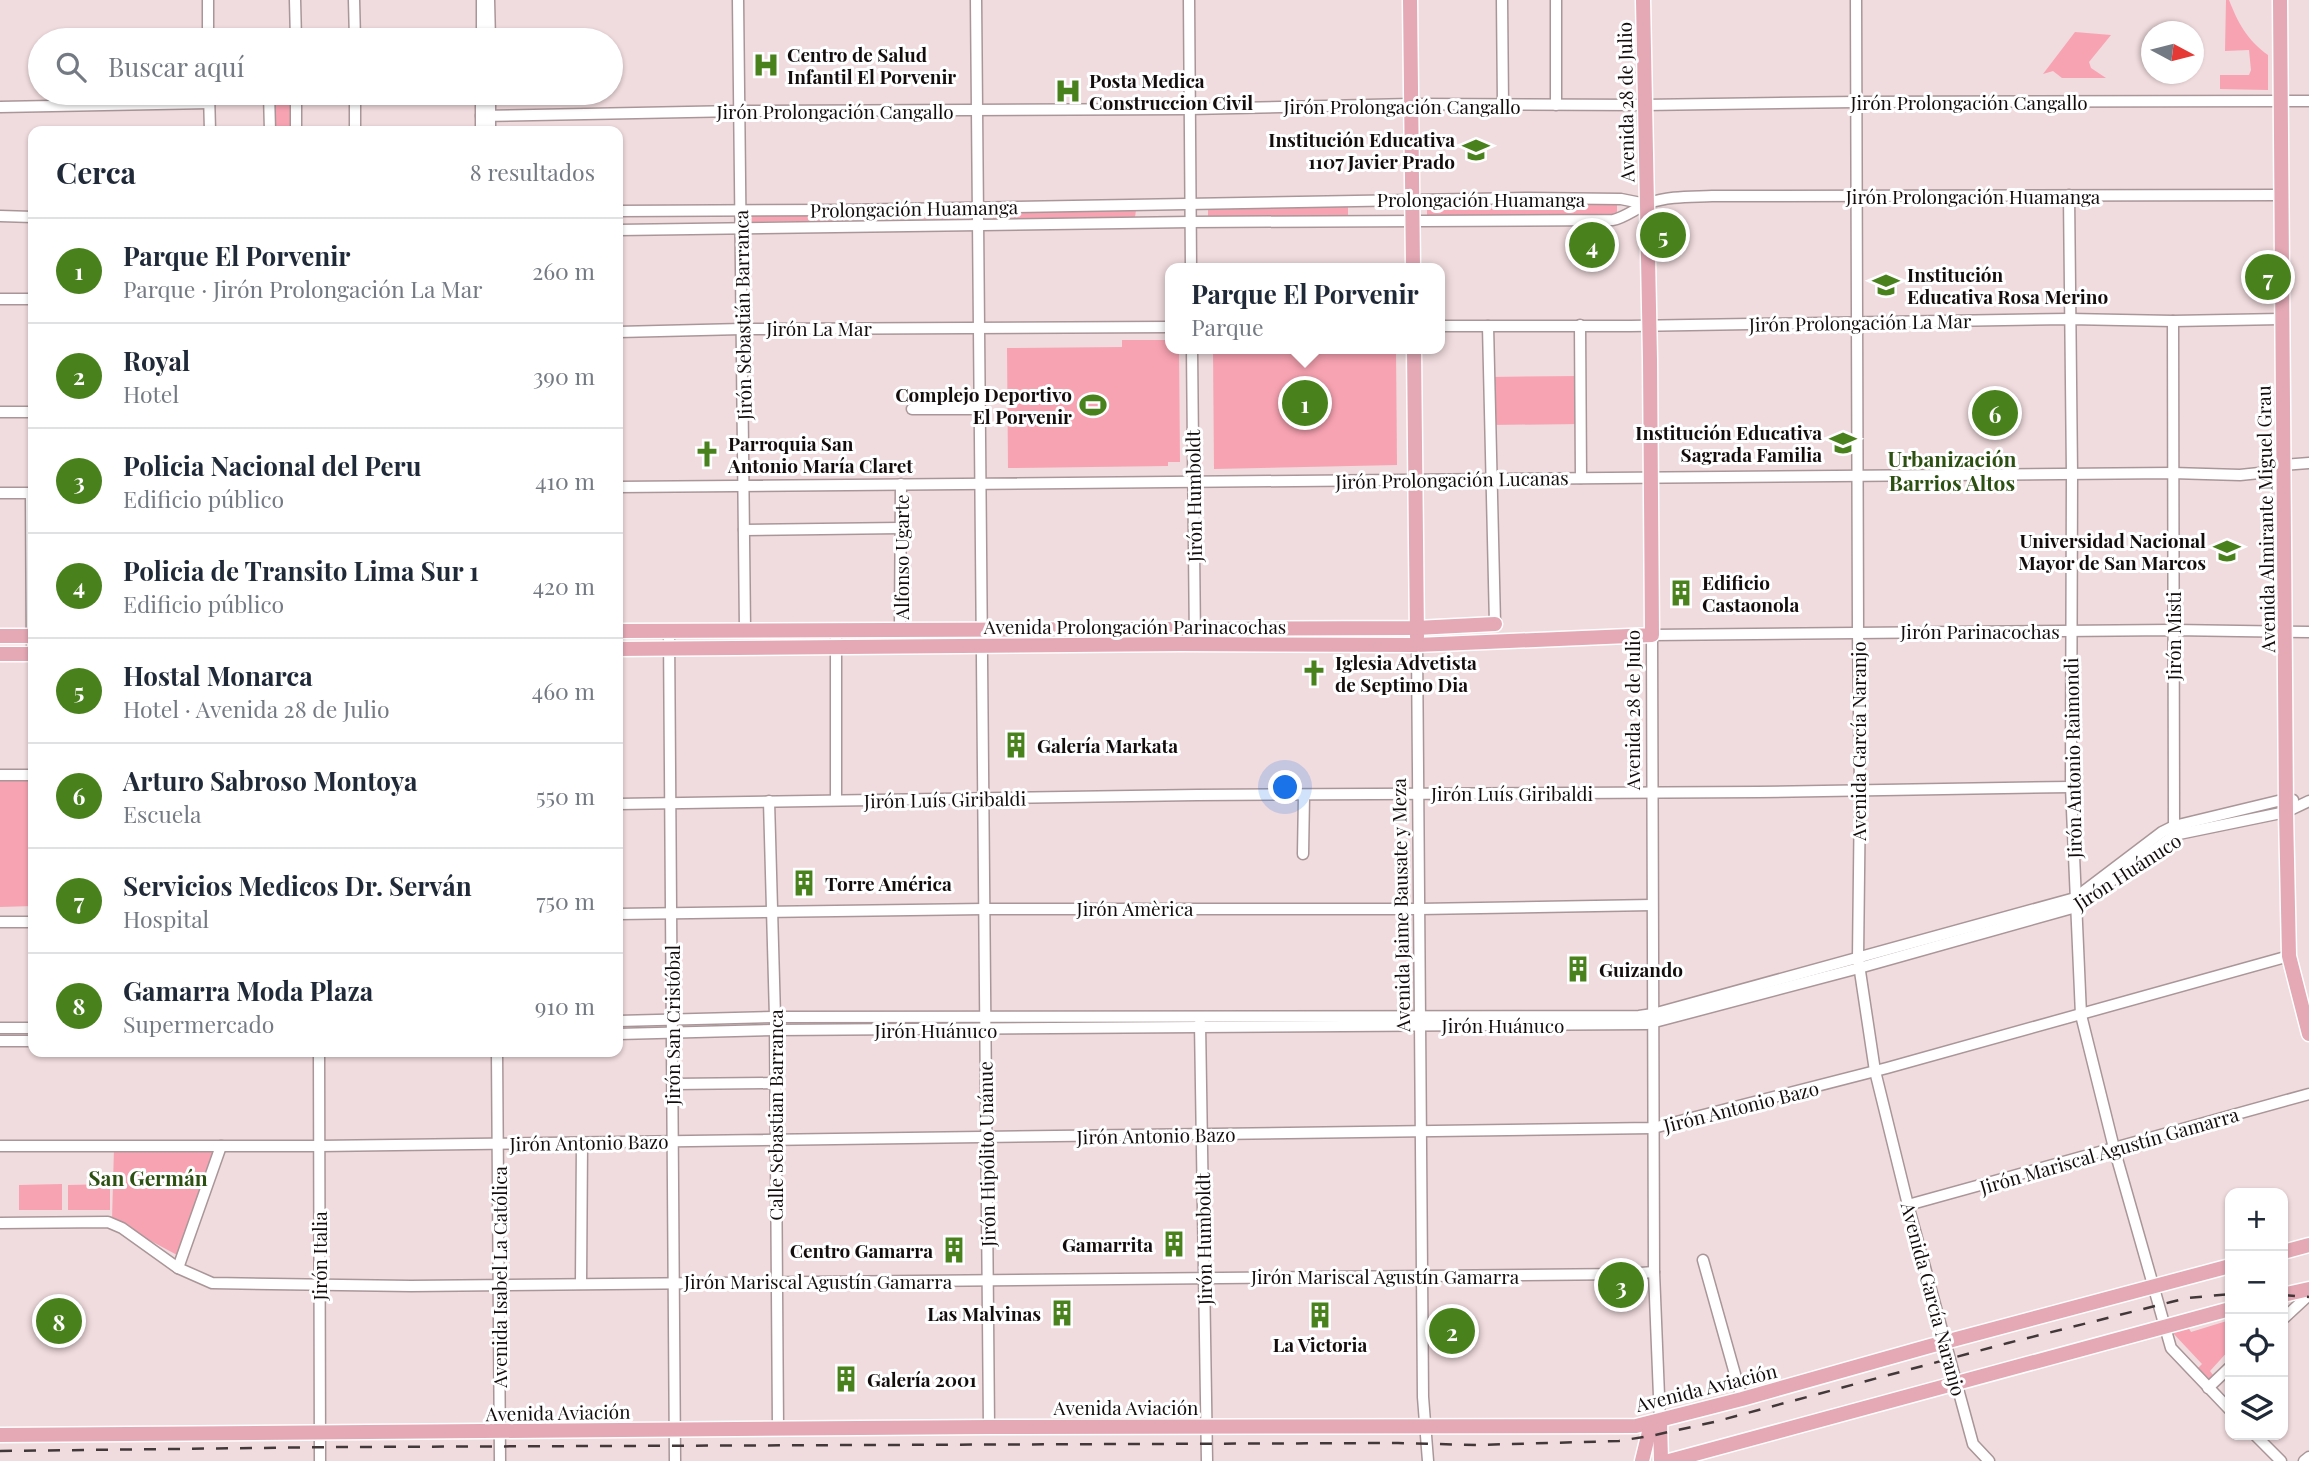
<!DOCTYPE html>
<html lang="es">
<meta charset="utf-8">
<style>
body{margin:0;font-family:"Playfair Display",serif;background:#f6f6f7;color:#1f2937}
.controls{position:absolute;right:21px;bottom:21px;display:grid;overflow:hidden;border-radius:14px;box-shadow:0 2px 5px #0004}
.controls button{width:63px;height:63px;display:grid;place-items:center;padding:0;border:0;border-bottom:2px solid #e0e1e3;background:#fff;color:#1f2937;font:35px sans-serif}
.compass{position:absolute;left:2141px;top:21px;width:63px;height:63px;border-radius:50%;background:#fff;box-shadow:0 2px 5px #0004;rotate:97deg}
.you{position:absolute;left:1286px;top:788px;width:24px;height:24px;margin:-18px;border:5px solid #fff;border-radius:50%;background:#1a73e8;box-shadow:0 0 0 10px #1a73e833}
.badge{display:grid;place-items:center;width:46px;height:46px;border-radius:50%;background:#49821d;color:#fff;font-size:23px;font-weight:700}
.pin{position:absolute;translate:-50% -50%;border:4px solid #fff;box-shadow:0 2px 7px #0006}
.popup{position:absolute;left:1165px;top:263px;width:280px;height:91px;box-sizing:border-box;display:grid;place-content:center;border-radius:14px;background:#fff;filter:drop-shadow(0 2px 5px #0005);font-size:23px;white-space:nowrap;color:#747a83}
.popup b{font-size:26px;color:#1f2937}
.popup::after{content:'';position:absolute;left:50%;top:100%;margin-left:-14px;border:14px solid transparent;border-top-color:#fff}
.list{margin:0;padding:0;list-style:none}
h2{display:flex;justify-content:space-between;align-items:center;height:91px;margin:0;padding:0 28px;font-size:30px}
h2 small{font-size:23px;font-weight:400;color:#747a83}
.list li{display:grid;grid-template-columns:46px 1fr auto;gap:21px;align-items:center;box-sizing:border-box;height:105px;padding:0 28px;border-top:2px solid #e0e1e3}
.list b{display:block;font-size:26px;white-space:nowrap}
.list p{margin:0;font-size:23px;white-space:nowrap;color:#747a83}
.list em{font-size:23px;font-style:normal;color:#747a83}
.icon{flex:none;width:38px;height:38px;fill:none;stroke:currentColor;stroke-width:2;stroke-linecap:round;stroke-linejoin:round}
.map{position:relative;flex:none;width:2309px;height:1461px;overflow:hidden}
.search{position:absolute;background:#fff;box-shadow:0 2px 5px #0004;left:28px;top:28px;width:595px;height:77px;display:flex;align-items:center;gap:18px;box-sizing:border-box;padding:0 24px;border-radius:38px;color:#747a83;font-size:26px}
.panel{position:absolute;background:#fff;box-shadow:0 2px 5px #0004;left:28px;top:126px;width:595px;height:931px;border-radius:14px}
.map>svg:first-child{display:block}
.green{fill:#f8a3b2}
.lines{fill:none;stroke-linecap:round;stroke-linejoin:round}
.minor-casing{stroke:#aa9699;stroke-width:13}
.major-casing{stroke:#fff;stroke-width:17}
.minor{stroke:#fff;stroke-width:10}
.major{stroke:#e4a9b5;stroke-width:14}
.rail{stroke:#42383a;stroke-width:2.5;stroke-dasharray:12 12;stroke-linecap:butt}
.labels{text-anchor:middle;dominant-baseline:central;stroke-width:6;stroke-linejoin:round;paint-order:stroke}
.poi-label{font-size:19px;font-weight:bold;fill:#140d0e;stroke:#fff;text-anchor:start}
.street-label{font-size:19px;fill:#140d0e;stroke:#fff}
.neighbourhood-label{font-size:21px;font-weight:bold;fill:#2c5011;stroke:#fff}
</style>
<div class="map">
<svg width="2309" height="1461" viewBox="0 0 2309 1461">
<rect width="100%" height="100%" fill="#f0dbde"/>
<g class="green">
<path d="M2226,0H2229C2238,23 2247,40 2268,55V90L2220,89V75H2249L2251,70L2249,50L2225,51Z"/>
<path d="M2075,32L2111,35L2089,62L2091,68L2106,78H2062L2053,71L2043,74Z"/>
<rect x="274" y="93" width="16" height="38"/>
<path d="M1208,203L1348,205V218L1208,216Z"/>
<path d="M1427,204L1617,205V216L1427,215Z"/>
<path d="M965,208L966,218L752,222V211Z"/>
<path d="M992,208L1136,210L1135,217L999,219H993Z"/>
<path d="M1122,340H1170V349H1179L1180,462H1168V466L1008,468L1007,348L1122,347Z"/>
<path d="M1213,349H1396L1397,465L1214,469Z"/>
<path d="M1580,376L1581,424L1490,425L1489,377Z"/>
<path d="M0,781H33V906L0,907Z"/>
<path d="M114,1148H217L180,1254L177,1255L112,1220Z"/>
<path d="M62,1184V1210H19V1185Z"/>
<path d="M110,1184V1210H68V1185Z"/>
<path d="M2230,1320V1349L2210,1371L2213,1375L2209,1379L2198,1368L2202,1364L2172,1332L2188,1327L2191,1332Z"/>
</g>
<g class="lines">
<g class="minor-casing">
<g id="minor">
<path d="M208,0V40"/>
<path d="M295,0L296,40"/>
<path d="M354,0L355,40"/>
<path d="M489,0L490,40"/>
<path d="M738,0L745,630"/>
<path d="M976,0L989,1427"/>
<path d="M1189,0L1191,268"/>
<path d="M1502,0L1503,105"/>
<path d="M1556,0V105"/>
<path d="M1856,0L1858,632L1860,789L1858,958L1875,1071L1908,1205L1973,1444L1989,1461"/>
<path d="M482,40V0"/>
<path d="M209,93L210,131"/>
<path d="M269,93L270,131"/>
<path d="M296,93V131"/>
<path d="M355,93V131"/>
<path d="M481,93V131"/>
<path d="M490,93V131"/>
<path d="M0,107L209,103"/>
<path d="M481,116L739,111L1189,109L1411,104L1644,105L1856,102L2309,101"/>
<path d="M2069,195L2072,474L2071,787L2081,1015L2114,1148L2171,1348L2230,1410"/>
<path d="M618,211L839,210L1527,198L1621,199L1646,204"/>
<path d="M0,216L33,217"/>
<path d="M618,230L1191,222L1613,220C1626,217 1636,208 1649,203C1669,196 1691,197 1712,196L2280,195"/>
<path d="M0,299H33"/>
<path d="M2173,321L2174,826"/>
<path d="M1580,325L1581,478"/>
<path d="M1440,326H1630L2069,319L2173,321L2281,319"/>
<path d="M1488,326L1495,624"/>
<path d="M618,332L742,329L1170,327"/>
<path d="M1192,349L1195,644"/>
<path d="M912,409H980"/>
<path d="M0,412H33"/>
<path d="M618,487L2172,473L2240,475L2269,472L2284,465L2309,463"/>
<path d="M0,493H33"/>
<path d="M31,493L32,654"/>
<path d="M744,530L901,528"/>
<path d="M900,630L901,484"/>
<path d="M669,631L675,1461"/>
<path d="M1417,645L1423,1397L1428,1461"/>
<path d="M0,775H33"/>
<path d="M836,800V630"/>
<path d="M769,801L775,1017L778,1428"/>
<path d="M618,804L1197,795L1758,792L2071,787"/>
<path d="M1303,854L1304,795"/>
<path d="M618,914L984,909H1419L1652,905"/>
<path d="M0,922H33"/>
<path d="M618,1021L775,1017L1639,1016L1653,1014L2075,898L2162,832L2174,826L2286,799L2293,800"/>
<path d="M1200,1023L1207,1461"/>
<path d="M0,1028H33"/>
<path d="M618,1034L775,1030L1647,1024L1859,968L2076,907L2169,839L2179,834L2286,812L2309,801"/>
<path d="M0,1041H33"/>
<path d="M319,1052L320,1461"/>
<path d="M497,1052L500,1461"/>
<path d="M673,1084L776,1083"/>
<path d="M0,1146H319L1653,1128L1887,1068L2289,956"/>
<path d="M1908,1205L2309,1094"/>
<path d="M0,1223L108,1222L122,1228L178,1268L212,1283L411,1286L1627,1274L1654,1272"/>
<path d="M1703,1260L1742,1399"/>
<path d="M178,1268L221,1146"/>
<path d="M581,1283L582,1142"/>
<path d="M2283,1319L2309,1295"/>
<path d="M2208,1388L2230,1367"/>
<path d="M1660,1421L1654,1272L1652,635L2173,630L2309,632"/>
<path d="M2255,1435L2281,1461"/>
<path d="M2304,1461L2309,1457"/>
</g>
</g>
<g class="major-casing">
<g id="major">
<path d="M1410,0L1413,268"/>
<path d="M2280,0L2286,812L2289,956L2309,1034"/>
<path d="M1414,349L1417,637"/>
<path d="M618,631L1416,628L1495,624"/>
<path d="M0,636H33"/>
<path d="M618,649L1181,644L1417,645L1652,635L1650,359L1643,0"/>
<path d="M0,654H33"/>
<path d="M2283,1252L2309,1245"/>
<path d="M2283,1295L2309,1289"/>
<path d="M1660,1421L1661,1461"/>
<path d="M0,1435L989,1427L1636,1426L1742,1399L1930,1346L2230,1266"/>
<path d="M1642,1461L1649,1432L1660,1421"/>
<path d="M1669,1461L2230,1309"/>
</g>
</g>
<use href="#minor" class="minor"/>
<use href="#major" class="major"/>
<g class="rail">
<path d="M2283,1295L2309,1297"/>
<path d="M0,1451L339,1447L1398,1443L1476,1445L1619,1441L1655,1435L1714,1422L2008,1343L2171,1302L2188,1298L2230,1294"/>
</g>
</g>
<defs>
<g id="hospital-bare" transform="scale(2.1)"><path d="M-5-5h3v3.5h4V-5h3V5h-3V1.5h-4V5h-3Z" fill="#49821d" stroke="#fff" stroke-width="2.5" paint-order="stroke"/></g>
<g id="school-bare" transform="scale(2.1)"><path d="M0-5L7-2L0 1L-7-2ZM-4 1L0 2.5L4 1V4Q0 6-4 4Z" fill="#49821d" stroke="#fff" stroke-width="2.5" paint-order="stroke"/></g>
<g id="stadium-bare" transform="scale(2.1)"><path d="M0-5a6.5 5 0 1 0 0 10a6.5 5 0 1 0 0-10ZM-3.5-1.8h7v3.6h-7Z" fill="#49821d" stroke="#fff" stroke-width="2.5" paint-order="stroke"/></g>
<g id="church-bare" transform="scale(2.1)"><path d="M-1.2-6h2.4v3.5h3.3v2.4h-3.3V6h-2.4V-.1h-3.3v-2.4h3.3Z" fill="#49821d" stroke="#fff" stroke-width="2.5" paint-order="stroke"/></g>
<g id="university-bare" transform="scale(2.1)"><path d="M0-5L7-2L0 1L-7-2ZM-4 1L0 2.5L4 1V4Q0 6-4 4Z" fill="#49821d" stroke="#fff" stroke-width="2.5" paint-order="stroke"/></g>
<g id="building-bare" transform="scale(2.1)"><path d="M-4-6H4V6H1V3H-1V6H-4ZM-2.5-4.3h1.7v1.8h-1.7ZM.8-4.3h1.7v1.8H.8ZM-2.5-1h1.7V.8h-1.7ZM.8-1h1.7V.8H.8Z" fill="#49821d" stroke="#fff" stroke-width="2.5" paint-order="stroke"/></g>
</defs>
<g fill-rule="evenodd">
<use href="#hospital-bare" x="766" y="65"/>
<use href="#hospital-bare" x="1068" y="91"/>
<use href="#school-bare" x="1476" y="150"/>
<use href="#school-bare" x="1886" y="285"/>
<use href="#stadium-bare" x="1093" y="405"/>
<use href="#school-bare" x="1843" y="443"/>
<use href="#church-bare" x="707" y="454"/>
<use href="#university-bare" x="2227" y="551"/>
<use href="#building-bare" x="1681" y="593"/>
<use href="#church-bare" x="1314" y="673"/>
<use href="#building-bare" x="1016" y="745"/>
<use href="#building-bare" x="804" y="883"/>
<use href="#building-bare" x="1578" y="969"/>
<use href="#building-bare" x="1174" y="1244"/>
<use href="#building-bare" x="954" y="1250"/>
<use href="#building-bare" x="1062" y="1313"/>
<use href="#building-bare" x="1320" y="1315"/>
<use href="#building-bare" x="846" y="1379"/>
</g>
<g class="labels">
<g class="poi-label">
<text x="787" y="54">Centro de Salud<tspan x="787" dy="22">Infantil El Porvenir</tspan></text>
<text x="1089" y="80">Posta Medica<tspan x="1089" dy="22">Construccion Civil</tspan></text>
<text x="1455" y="139" text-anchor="end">Institución Educativa<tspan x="1455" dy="22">1107 Javier Prado</tspan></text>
<text x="1907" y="274">Institución<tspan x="1907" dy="22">Educativa Rosa Merino</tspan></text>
<text x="1072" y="394" text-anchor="end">Complejo Deportivo<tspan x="1072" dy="22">El Porvenir</tspan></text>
<text x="1822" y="432" text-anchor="end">Institución Educativa<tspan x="1822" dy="22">Sagrada Familia</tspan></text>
<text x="728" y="443">Parroquia San<tspan x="728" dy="22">Antonio María Claret</tspan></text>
<text x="2206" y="540" text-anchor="end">Universidad Nacional<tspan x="2206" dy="22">Mayor de San Marcos</tspan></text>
<text x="1702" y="582">Edificio<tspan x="1702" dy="22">Castaonola</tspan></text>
<text x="1335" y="662">Iglesia Advetista<tspan x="1335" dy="22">de Septimo Dia</tspan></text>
<text x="1037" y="745">Galería Markata</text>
<text x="825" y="883">Torre América</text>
<text x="1599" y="969">Guizando</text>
<text x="1153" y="1244" text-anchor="end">Gamarrita</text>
<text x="933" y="1250" text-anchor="end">Centro Gamarra</text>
<text x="1041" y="1313" text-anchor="end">Las Malvinas</text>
<text x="1320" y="1344" text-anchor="middle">La Victoria</text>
<text x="867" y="1379">Galería 2001</text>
</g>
<g class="street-label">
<text transform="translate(1625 102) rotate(-91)">Avenida 28 de Julio</text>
<text x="1969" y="102">Jirón Prolongación Cangallo</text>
<text x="1402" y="106">Jirón Prolongación Cangallo</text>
<text x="835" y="111">Jirón Prolongación Cangallo</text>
<text x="1973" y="196">Jirón Prolongación Huamanga</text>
<text x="1481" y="199">Prolongación Huamanga</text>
<text transform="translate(914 208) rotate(-1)">Prolongación Huamanga</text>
<text transform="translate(742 315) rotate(-91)">Jirón Sebastián Barranca</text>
<text transform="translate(1860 322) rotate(-1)">Jirón Prolongación La Mar</text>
<text x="819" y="328">Jirón La Mar</text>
<text transform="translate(1452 479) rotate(-1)">Jirón Prolongación Lucanas</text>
<text transform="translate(1193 496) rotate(-91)">Jirón Humboldt</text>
<text transform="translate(2265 519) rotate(-91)">Avenida Almirante Miguel Grau</text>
<text transform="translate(901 557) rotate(-90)">Alfonso Ugarte</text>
<text x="1135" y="626">Avenida Prolongación Parinacochas</text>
<text x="1980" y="631">Jirón Parinacochas</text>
<text transform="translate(2173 636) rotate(-90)">Jirón Misti</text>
<text transform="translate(1632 710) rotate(-90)">Avenida 28 de Julio</text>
<text transform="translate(1858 741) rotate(-90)">Avenida García Naranjo</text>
<text transform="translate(2072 758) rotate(-91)">Jirón Antonio Raimondi</text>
<text x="1512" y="793">Jirón Luís Giribaldi</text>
<text transform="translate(945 799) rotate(-1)">Jirón Luís Giribaldi</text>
<text transform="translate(2127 871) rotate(-33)">Jirón Huánuco</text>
<text transform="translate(1400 905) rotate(-91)">Avenida Jaime Bausate y Meza</text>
<text x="1135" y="908">Jirón Amèrica</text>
<text transform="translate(672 1025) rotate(-90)">Jirón San Cristóbal</text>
<text x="1503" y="1025">Jirón Huánuco</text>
<text x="936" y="1030">Jirón Huánuco</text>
<text transform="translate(1741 1106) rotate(-14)">Jirón Antonio Bazo</text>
<text transform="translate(775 1115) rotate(-90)">Calle Sebastian Barranca</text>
<text transform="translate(1156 1135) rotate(-1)">Jirón Antonio Bazo</text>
<text transform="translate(589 1142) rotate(-1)">Jirón Antonio Bazo</text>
<text transform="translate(2109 1150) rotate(-16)">Jirón Mariscal Agustín Gamarra</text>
<text transform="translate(986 1154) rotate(-91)">Jirón Hipólito Unánue</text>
<text transform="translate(1203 1239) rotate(-91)">Jirón Humboldt</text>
<text transform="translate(319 1256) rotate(-90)">Jirón Italia</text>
<text x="1385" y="1276">Jirón Mariscal Agustín Gamarra</text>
<text transform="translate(499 1277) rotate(-90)">Avenida Isabel La Católica</text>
<text x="818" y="1281">Jirón Mariscal Agustín Gamarra</text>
<text transform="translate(1934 1299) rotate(75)">Avenida García Naranjo</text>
<text transform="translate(1706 1387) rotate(-14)">Avenida Aviación</text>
<text x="1126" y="1407">Avenida Aviación</text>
<text transform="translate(558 1412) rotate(-1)">Avenida Aviación</text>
</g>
<g class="neighbourhood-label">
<text x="1952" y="458">Urbanización<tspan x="1952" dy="24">Barrios Altos</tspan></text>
<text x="148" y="1177">San Germán</text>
</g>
</g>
</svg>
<div class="controls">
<button>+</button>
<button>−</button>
<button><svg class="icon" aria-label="locate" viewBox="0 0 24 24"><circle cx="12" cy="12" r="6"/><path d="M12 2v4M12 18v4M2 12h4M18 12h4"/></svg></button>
<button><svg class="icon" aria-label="layers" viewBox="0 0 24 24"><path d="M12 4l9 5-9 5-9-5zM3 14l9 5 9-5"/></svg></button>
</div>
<svg class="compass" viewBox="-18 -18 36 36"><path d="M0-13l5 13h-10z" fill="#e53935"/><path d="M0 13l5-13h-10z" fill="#747a83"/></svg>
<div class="you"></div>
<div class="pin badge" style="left:1305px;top:403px">1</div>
<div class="popup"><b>Parque El Porvenir</b>Parque</div>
<div class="pin badge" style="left:1452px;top:1331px">2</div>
<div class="pin badge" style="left:1621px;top:1285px">3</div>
<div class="pin badge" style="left:1592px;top:245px">4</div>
<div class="pin badge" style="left:1663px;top:235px">5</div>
<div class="pin badge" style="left:1995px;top:413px">6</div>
<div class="pin badge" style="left:2268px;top:277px">7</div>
<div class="pin badge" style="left:59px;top:1321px">8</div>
<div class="search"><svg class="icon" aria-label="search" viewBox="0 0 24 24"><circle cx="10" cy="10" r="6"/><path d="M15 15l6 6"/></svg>Buscar aquí</div>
<section class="panel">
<h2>Cerca<small>8 resultados</small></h2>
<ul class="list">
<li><span class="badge">1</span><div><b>Parque El Porvenir</b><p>Parque · Jirón Prolongación La Mar</p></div><em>260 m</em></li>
<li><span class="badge">2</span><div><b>Royal</b><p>Hotel</p></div><em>390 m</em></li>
<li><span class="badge">3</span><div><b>Policia Nacional del Peru</b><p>Edificio público</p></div><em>410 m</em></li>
<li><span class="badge">4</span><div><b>Policia de Transito Lima Sur 1</b><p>Edificio público</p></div><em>420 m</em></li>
<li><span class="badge">5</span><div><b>Hostal Monarca</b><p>Hotel · Avenida 28 de Julio</p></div><em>460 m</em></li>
<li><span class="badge">6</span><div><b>Arturo Sabroso Montoya</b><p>Escuela</p></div><em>550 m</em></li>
<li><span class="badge">7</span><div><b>Servicios Medicos Dr. Serván</b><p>Hospital</p></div><em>750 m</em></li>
<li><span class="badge">8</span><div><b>Gamarra Moda Plaza</b><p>Supermercado</p></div><em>910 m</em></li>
</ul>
</section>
</div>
